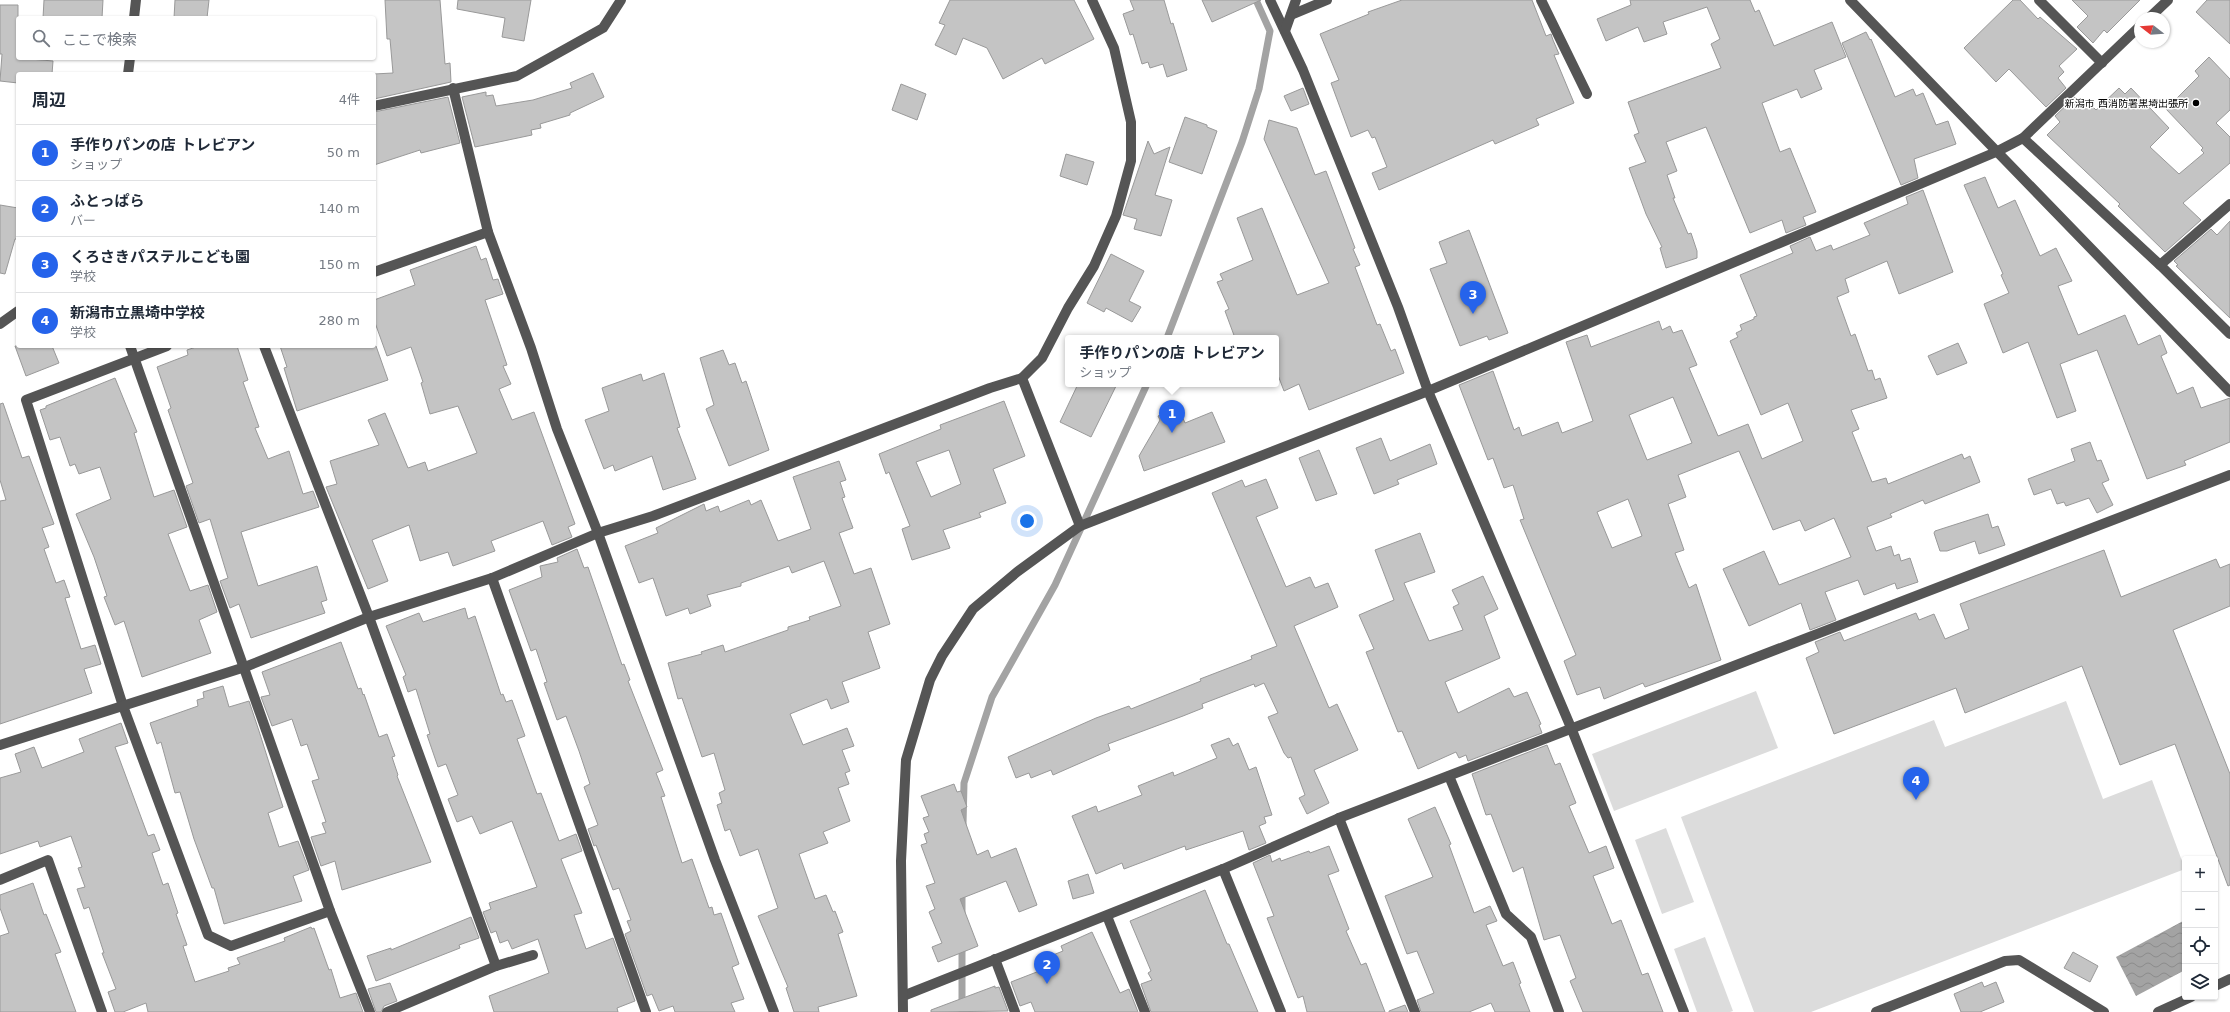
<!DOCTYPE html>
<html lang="ja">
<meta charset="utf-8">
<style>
body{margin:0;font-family:"DejaVu Sans","Noto Sans JP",sans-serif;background:#f6f6f7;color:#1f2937}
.controls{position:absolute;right:12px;bottom:12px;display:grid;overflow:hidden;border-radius:4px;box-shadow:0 1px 3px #0004}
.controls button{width:36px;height:36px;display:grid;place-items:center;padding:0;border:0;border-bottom:1px solid #e0e1e3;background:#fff;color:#1f2937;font:20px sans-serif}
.compass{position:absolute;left:2134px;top:12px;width:36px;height:36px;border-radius:50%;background:#fff;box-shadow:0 1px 3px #0004;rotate:287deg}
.you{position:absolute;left:1027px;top:521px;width:14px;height:14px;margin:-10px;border:3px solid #fff;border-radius:50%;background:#1a73e8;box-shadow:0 0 0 6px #1a73e833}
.badge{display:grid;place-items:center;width:26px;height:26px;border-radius:50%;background:#2563eb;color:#fff;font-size:13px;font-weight:700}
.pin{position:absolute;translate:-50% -33px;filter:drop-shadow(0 1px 2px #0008)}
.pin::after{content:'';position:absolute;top:21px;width:14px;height:12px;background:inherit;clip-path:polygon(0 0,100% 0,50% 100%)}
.popup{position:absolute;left:1065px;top:335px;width:214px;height:52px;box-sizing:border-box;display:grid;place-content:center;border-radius:4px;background:#fff;filter:drop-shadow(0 1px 3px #0005);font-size:13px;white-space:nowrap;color:#747a83}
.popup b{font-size:15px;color:#1f2937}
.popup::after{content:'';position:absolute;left:50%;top:100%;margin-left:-8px;border:8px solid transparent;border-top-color:#fff}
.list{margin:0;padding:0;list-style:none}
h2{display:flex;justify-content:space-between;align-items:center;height:52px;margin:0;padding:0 16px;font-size:17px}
h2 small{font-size:13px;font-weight:400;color:#747a83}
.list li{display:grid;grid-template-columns:26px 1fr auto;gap:12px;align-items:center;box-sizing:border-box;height:56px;padding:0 16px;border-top:1px solid #e0e1e3}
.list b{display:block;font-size:15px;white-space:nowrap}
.list p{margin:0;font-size:13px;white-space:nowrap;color:#747a83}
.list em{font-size:13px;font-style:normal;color:#747a83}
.icon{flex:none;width:22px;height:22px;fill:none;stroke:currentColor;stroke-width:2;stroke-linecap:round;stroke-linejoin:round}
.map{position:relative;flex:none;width:2230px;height:1012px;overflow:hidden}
.search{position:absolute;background:#fff;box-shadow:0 1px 3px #0004;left:16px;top:16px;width:360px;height:44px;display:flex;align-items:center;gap:10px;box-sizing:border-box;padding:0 14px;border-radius:4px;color:#747a83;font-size:15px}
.panel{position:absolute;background:#fff;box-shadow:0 1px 3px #0004;left:16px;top:72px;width:360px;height:276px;border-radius:4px}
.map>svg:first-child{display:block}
.green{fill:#dcdcdc}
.water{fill:url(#water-waves)}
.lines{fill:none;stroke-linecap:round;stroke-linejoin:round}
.stream{stroke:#a3a3a3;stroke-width:7}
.building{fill:#c4c4c4;stroke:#999;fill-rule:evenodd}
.minor{stroke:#555;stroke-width:10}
.poi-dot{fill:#000;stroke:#fff;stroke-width:1.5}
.labels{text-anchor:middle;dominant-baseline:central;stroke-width:3;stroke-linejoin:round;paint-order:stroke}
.poi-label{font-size:10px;fill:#000;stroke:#fff;text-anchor:end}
</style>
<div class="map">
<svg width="2230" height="1012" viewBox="0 0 2230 1012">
<defs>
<pattern id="water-waves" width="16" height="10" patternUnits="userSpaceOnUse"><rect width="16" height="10" fill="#a3a3a3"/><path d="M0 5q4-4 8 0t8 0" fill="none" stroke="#8b8b8b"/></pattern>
</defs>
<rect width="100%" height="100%" fill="#fff"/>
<g class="green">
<path d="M1756,691L1778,748L1614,811L1592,754Z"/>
<path d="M2066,701L2103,799L2152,780L2185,869L1811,1012H1754L1681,817L1934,720L1945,747Z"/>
<path d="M1666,828L1694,902L1662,914L1635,840Z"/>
<path d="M1705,937L1733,1011L1730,1012H1697L1674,949Z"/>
</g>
<path class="water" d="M2185,920V970L2136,996L2116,957Z"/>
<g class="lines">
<g class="stream">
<path d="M1167,338L1242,142L1259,89L1270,31L1256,0"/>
<path d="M963,825L964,783L992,697L1055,585L1147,384"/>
<path d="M962,913V889"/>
<path d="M962,943V1012"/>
</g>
</g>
<g class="building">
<path d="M44,0H103L102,18H43Z"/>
<path d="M175,0H209L207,18H174Z"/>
<path d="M385,0H440L445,64L450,63L451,82L374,99V74L393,73L390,39H387Z"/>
<path d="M458,0H531L524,41L502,37L505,18L457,9Z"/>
<path d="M950,0H1074L1094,39L1045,64L1042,58L1003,79L987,48L963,38L956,55L935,45L945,25L939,23Z"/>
<path d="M1130,0H1164L1171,24L1173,23L1187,70L1167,77L1163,64L1150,68L1148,62L1142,64L1133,34L1130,35L1123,14L1134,10Z"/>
<path d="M1202,0H1261L1212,22Z"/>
<path d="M1402,0H1532L1546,36L1551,34L1553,40L1559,54L1554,55L1574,103L1536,119L1539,125L1495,144L1493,140L1379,190L1372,173L1387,167L1375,137L1372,138L1368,130L1351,137L1331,83L1339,80L1320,34L1369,14L1368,12Z"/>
<path d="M1630,0H1750L1755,12L1759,10L1774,46L1832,22L1846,57L1814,70L1822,89L1801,98L1797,89L1762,103L1780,152L1790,148L1816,212L1803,217L1806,225L1786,233L1782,220L1750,233L1706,127L1666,142L1677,171L1667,175L1675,198H1673L1688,234L1691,233L1697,251V258L1666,268L1660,248L1662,247L1646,214L1629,168L1646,162L1634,135L1639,133L1628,102L1721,68L1711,44L1720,39L1707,7L1663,22L1667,34L1644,42L1638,27L1606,41L1597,19L1631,5Z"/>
<path d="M2013,0H2020L2038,19L2040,17L2077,49L2059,66L2064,72L2058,78L2066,88L2046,107L2009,69L1996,82L1964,48Z"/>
<path d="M2072,0H2140L2107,33L2104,30L2093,43L2077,27L2088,16Z"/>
<path d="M2207,0H2230V44L2196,12Z"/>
<path d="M0,5H18V58L53,61L52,74H18V83L0,81L2,54H0Z"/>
<path d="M1866,32L1870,40L1871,39L1895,97L1913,89L1916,96L1923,93L1936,125L1948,121L1956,144L1914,159L1918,178L1901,185L1842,43Z"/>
<path d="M2209,57L2230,79V110L2216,123L2230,137V163L2183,203L2201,220L2165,252L2118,206L2120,204L2047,135L2060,122L2055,116L2075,97L2080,103L2085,99L2096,110L2119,88L2125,94L2131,88L2169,128L2150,147L2179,174L2204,153L2201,150L2203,148L2166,109L2199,76L2195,71Z"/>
<path d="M593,73L604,97L570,113V115L540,124L541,128L531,130L532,135L475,147L462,97L486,92V96L493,95L496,106L533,100L572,88L570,83Z"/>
<path d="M901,84L926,94L917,120L892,110Z"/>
<path d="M1303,88L1309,104L1291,111L1284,96Z"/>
<path d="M448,97L460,143L421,153L420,150L374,165V112Z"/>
<path d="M1185,117L1207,125V127L1217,131L1202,174L1169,162Z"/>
<path d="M1269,120L1297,128L1315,175L1326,171L1355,248L1353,249L1360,265L1355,267L1377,325L1380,324L1391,351L1395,349L1404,373L1309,410L1299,384L1284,391L1276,370V338H1235L1225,311L1229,309L1217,282L1223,280L1220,274L1253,260L1237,218L1262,208L1297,295L1329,283L1264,139Z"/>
<path d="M1148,141L1154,154L1170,147L1155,195L1172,200L1161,236L1134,229L1137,219L1123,215Z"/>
<path d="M1066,154L1094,162L1087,185L1060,176Z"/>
<path d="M1985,177L1998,208L2015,200L2040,256L2056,248L2072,281L2058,286L2078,335L2125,315L2138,345L2160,335L2167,353L2161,356L2177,394L2193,387L2201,408L2230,398V442L2184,461L2186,465L2147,479L2097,350L2060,364L2076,411L2057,418L2028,342L2003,353L1984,304L2009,293L2001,275L2003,274L1964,185Z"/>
<path d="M1923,190L1953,272L1899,294L1887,261L1845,279L1849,292L1837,297L1851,336L1855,334L1868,371L1872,370L1875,380L1880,378L1887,398L1851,410L1859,429L1852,432L1872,482L1886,478L1888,484L1962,454L1964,459L1970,456L1980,482L1925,504L1923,500L1890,514L1892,517L1867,527L1876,551L1891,546L1894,556L1899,554L1901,561L1910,558L1918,582L1897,589L1895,583L1864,595L1858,580L1825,592L1836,620L1810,630L1801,603L1749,626L1723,569L1764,551L1779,585L1851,557L1834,518L1805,531L1800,520L1773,530L1739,451L1678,475L1686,497L1668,504L1684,550L1675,553L1689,588L1696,584L1721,660L1645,687L1643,683L1604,699L1600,687L1577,695L1564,661L1576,655L1520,520L1524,519L1513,485L1504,488L1493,458L1488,460L1459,385L1493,371L1514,430L1519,427L1522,436L1558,422L1562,433L1593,421L1566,342L1587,335L1591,347L1659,321L1662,330L1670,326L1673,333L1682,330L1697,365L1689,368L1718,436L1748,424L1762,459L1803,441L1788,403L1761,415L1730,341L1738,337L1736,333L1742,330L1740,325L1754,319V317L1757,316L1740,275L1793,253L1790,246L1810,237L1816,251L1831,245L1833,250L1870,235L1864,223L1908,204L1906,197ZM1673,397L1692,443L1647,460L1629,415ZM1628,499L1642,536L1612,548L1597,512Z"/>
<path d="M0,205L18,208V239H15L5,274L0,273Z"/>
<path d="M2230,221V318L2176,266L2178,265L2174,261L2211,229L2217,235Z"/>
<path d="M1469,230L1508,333L1489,340L1487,336L1460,346L1430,269L1447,263L1439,242Z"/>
<path d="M476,246L481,260L486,258L493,280L498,279L503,294L485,300L507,365L503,366L511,384L499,389L512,420L534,412L575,524L568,527L572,537L552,545L543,521L491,541L495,551L453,566L448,552L420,561L409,525L372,540L388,581L368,589L326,487L337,484L330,461L379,445L368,420L385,413L408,468L425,462L428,471L477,453L458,406L430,414L421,383L423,382L411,347L387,356L374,320V300L415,285L410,270Z"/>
<path d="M1111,254L1144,271L1129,301L1141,307L1132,322L1106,308L1104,312L1087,303Z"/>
<path d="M1958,343L1967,363L1937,375L1928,356Z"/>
<path d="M15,346H52L59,363L26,376Z"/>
<path d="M199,346H237L248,380L243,382L259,427L255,428L268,459L289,451L303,494L313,491L319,507L241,532L258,586L317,566L327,600L321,602L325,613L251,638L239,604L230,608L220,581L228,578L210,519L199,523L186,486L193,483L168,410L171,408L157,367L188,355L187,350Z"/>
<path d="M280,346H376L388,380L297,411L284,368L287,367Z"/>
<path d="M723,350L729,365L735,363L742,383L746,381L769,450L729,466L706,409L714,405L700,358Z"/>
<path d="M664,373L680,427L677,428L696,479L663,490L652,456L615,471L613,465L604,469L585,420L609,411L602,388L641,374L643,381Z"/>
<path d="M115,378L137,432L134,433L154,497L174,490L187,527L168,534L190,591L208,585L217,612L199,620L211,653L142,677L124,621L115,625L104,597L107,596L94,557L76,514L111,499L100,467L79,474L75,464L70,466L60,437L50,440L40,410L46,408V406Z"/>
<path d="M1078,384H1117L1091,437L1060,422Z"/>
<path d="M1004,401L1025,456L993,469L1006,503L979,513L981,517L943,530L950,548L912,560L902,529L910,526L889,472L886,474L879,454L941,429L940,425ZM949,450L961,484L931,497L916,462Z"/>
<path d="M3,403L22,458L29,456L54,524L42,528L49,547L44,549L56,583L64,580L70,597L65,598L81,649L95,645L101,664L84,669L92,693L0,724V501L6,500L0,480V404Z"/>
<path d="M1178,407L1185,423L1212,412L1225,442L1144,471L1139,456L1160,420L1158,416Z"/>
<path d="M1381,438L1390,461L1430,444L1437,464L1397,480L1399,484L1374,494L1356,448Z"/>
<path d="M2090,442L2097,461L2101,460L2109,480L2102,483L2113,505L2097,513L2089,498L2066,506L2064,502L2057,504L2051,489L2034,495L2028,479L2075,461L2071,449Z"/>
<path d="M1319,450L1337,494L1316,501L1299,458Z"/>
<path d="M839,461L846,480L840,482L845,497L842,498L853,528L839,533L854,574L871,568L890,624L868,632L880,668L842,682L849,702L831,709L827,699L790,714L803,745L847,728L854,746L842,750L850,771L845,773L849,784L838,788L850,821L823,832L828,843L799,854L815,899L826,895L833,912L835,911L843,932L838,934L857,996L818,1007L819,1012H794L786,988L788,987L758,916L778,908L758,849L740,856L730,829L725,831L717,805L722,803L719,793L725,790L714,753L702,757L682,698L678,699L668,663L702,654L701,652L723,645L725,652L788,630V627L810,620L809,617L841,606L824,561L792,573L789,566L741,583V586L707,595L711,606L690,614L688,608L666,616L653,578L639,583L625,546L658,533L656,528L704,504L706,511L718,506L720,512L749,500L751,505L761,500L778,541L811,529L793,477Z"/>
<path d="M1266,479L1278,508L1256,517L1286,587L1310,577L1315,588L1328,583L1338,607L1294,626L1329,708L1337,704L1358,750L1314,770L1329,803L1307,814L1299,798L1305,795L1291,757L1288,758L1284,753L1268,717L1278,713L1264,683L1255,687L1254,684L1202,704L1203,708L1183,716L1108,744L1110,750L1053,775L1051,770L1031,778L1029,773L1016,778L1008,757L1096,718L1129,706L1131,709L1201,681L1200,679L1252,659L1251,656L1277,646L1212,493L1242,480L1245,487Z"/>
<path d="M1988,514L1992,528L1998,526L2005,545L1979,554L1975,541L1947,551H1940L1934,533L1935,531Z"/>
<path d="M1420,533L1435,572L1404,583L1429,641L1463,630L1453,607L1459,604L1452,590L1483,576L1498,609L1484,616L1500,658L1445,682L1458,713L1509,688L1514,697L1527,692L1541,724L1539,725L1542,733L1468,761L1466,755L1459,758L1456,752L1418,769L1402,731L1398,732L1366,652L1374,649L1359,615L1394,600L1375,550Z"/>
<path d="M577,549L584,568L588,567L622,665L624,664L630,680L628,681L663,770L656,773L665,796L661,797L682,863L692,859L709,908L712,907L714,915L721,913L739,964L732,967L744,999L731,1003L735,1012H675L673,1006L659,1011L652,994L647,996L625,934L631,931L627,921L631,920L619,888L613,890L596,845L594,846L588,829L598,825L584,787L590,784L579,751L566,716L557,720L544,683L547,682L536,649L531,651L509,590L542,577L540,566L558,562L557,558Z"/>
<path d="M2104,550L2121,597L2216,559L2220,568L2230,564V606L2173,630L2230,774V885L2228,886L2175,744L2120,765L2082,666L1965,713L1956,688L1834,734L1806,658L1819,652L1815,642L1840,632L1844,641L1916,613L1919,620L1934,614L1945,639L1969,629L1960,604Z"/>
<path d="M465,608L468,619L475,616L501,695L503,694L506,702L512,700L525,736L517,739L537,794L541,793L559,841L576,834L582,851L561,859L582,913L574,915L586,949L613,938L635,1001L617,1008L618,1012H494L489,996L549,973L538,939L512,949L508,940L500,943L496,931L491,933L483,912L491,909L489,903L537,887L512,821L480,834L472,816L457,822L448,799L458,795L446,764L438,767L427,735L430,734L416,689L408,692L403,677L406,675L386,626L419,613L423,622Z"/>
<path d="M341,642L358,689L361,688L363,695L364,694L379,737L387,734L395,756L392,757L398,775L397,776L431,862L342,890L335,861L321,866L311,837L326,833L322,823L326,822L312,781L319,779L307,744L301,746L292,719L272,726L261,697L270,695L262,672Z"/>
<path d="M223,686L229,707L249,701L259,731L283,807L268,813L279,847L298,841L309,870L293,876L302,901L224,924L214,888H212L194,839L180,792L175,793L161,742L157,744L150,723L198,706L197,700L204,698L203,692Z"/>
<path d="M121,723L128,743L115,747L148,836L154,834L160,850L152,853L163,885L168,883L178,913L176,914L187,945L183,946L195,982L229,971L228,968L240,964L237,958L285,941L284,938L311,927L312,929L314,928L329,970L331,969L340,998L356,993L363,1012H148L146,1003L123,1012H115L108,992L116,989L102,953H104L89,907L84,909L77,889L85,887L78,868L82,867L71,836L40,847L38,841L0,854V778L21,772L15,754L34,747L42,768L84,752L79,739Z"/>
<path d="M1229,738L1233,746L1238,743L1249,770L1256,767L1272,815L1264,817L1266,823L1259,826L1266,843L1249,850L1243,831L1186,850L1185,846L1124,869L1122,863L1096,874L1072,816L1096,806L1098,812L1142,795L1138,786L1173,772L1174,776L1217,758L1211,745Z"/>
<path d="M1547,745L1555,765L1560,763L1576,803L1569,806L1589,853L1606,846L1614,868L1593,876L1612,924L1621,920L1642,975L1648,973L1663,1012H1583L1570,981L1576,978L1560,935L1544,940L1523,867L1513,872L1491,814L1486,815L1472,774Z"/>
<path d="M954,784L957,792L961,791L967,807L961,810L977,855L988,850L991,858L1016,848L1037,905L1019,912L1006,881L960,899L978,946L938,962L932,947L942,943L929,912L935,909L926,886L935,883L921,845L927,843L924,834L929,832L923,818L929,816L921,796Z"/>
<path d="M1435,807L1451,844L1449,845L1474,913L1490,906L1497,921L1486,925L1503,966L1513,962L1521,983L1519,984L1530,1012H1495L1491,1003L1469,1012H1421L1417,1000L1434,993L1417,951L1407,954L1385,896L1433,877L1408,819Z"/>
<path d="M1329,846L1339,871L1328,875L1349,929L1346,931L1361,965L1366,963L1385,1012H1307L1303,996L1298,998L1267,918L1274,916L1253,863L1270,855L1272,862L1280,858L1281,861L1309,851L1310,853Z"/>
<path d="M1088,874L1094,893L1073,899L1068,881Z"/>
<path d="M33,883L44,915L46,914L61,952L55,954L76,1012H0V936L9,933L0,908V895Z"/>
<path d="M1205,890L1227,944H1229L1258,1012H1151L1141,984L1152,980L1148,973L1151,971L1130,921Z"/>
<path d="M471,917L479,938L459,945L460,948L376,981L367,956L391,948V950Z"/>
<path d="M1092,932L1120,993L1129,989L1138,1012H1035L1031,1002L1020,1006L1011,982L1047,968L1045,963L1049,961L1048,957L1063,951L1061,946Z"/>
<path d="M2073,952L2098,966L2090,982L2064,968Z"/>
<path d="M1982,982L1984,987L1996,982L2004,1002L1980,1012H1961L1954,994Z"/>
<path d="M390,983L397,1001L384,1006L381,1012H376L368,989Z"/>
<path d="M995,986V988L999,987L1008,1011L931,1012V1010Z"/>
<path d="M1405,1005L1408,1012H1389V1011Z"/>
</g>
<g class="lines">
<g class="minor">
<path d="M1270,0L1303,70L1398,307L1428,391L1572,730L1684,1012"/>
<path d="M1541,0L1587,94"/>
<path d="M1850,0L2230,392"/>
<path d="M2039,0L2102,63"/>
<path d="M1291,15L1327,0"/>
<path d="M134,18L136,0"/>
<path d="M2149,18L2168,0"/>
<path d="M1285,31L1296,0"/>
<path d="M128,74L130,58"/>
<path d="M453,88L488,232L531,348L557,429L598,533L715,860L774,1012"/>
<path d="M374,106L517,76L603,28L621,0"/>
<path d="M2023,138L2160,265L2230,334"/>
<path d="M2160,265L2230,204"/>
<path d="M374,272L488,232"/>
<path d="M0,324L18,311"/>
<path d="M130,346L330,911L370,1012"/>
<path d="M167,346L26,400L123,706L208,935L231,946L330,911"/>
<path d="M264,346L369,617L496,966"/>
<path d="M1022,378L1080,526"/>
<path d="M492,578L646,1012"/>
<path d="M0,745L245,667L369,617L492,578L598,533L653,516L990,388L1022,378L1042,358L1068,308L1094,266L1116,216L1131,161V122L1114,48L1092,0"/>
<path d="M1449,776L1506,914L1531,937L1559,1012"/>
<path d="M1339,818L1415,1012"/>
<path d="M1223,869L1281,1012"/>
<path d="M0,880L48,860L102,1012"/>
<path d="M1107,916L1145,1012"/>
<path d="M995,959L1015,1012"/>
<path d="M2215,986L2230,979"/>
<path d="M903,996L1223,869L1339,818L2230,475"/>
<path d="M387,1012L496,966L533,955"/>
<path d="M903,1012L901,861L906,760L930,680L942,656L973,609L1017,572L1080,526L1428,391L1996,152L2023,138L2140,26"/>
<path d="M1876,1012L2005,961L2019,960L2104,1012"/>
<path d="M2158,1012L2191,997"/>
</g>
</g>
<circle class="poi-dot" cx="2196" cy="103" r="4"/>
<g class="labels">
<g class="poi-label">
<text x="2188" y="103">新潟市 西消防署黒埼出張所</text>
</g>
</g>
</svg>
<div class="controls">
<button>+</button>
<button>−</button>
<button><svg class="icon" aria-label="locate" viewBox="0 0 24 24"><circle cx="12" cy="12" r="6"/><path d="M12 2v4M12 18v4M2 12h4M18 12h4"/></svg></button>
<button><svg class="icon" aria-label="layers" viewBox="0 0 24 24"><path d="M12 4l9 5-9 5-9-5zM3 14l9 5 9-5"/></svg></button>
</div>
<svg class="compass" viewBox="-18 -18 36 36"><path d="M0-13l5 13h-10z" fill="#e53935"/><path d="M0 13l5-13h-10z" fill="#747a83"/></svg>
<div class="you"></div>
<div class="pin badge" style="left:1172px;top:433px">1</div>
<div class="popup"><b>手作りパンの店 トレビアン</b>ショップ</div>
<div class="pin badge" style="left:1047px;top:984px">2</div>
<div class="pin badge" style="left:1473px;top:314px">3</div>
<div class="pin badge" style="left:1916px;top:800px">4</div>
<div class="search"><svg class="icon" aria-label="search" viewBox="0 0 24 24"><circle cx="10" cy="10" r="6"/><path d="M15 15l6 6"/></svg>ここで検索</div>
<section class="panel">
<h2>周辺<small>4件</small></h2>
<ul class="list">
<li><span class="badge">1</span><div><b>手作りパンの店 トレビアン</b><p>ショップ</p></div><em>50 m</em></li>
<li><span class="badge">2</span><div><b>ふとっぱら</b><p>バー</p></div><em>140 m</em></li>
<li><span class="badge">3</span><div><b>くろさきパステルこども園</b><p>学校</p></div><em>150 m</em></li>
<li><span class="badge">4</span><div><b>新潟市立黒埼中学校</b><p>学校</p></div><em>280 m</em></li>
</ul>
</section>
</div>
